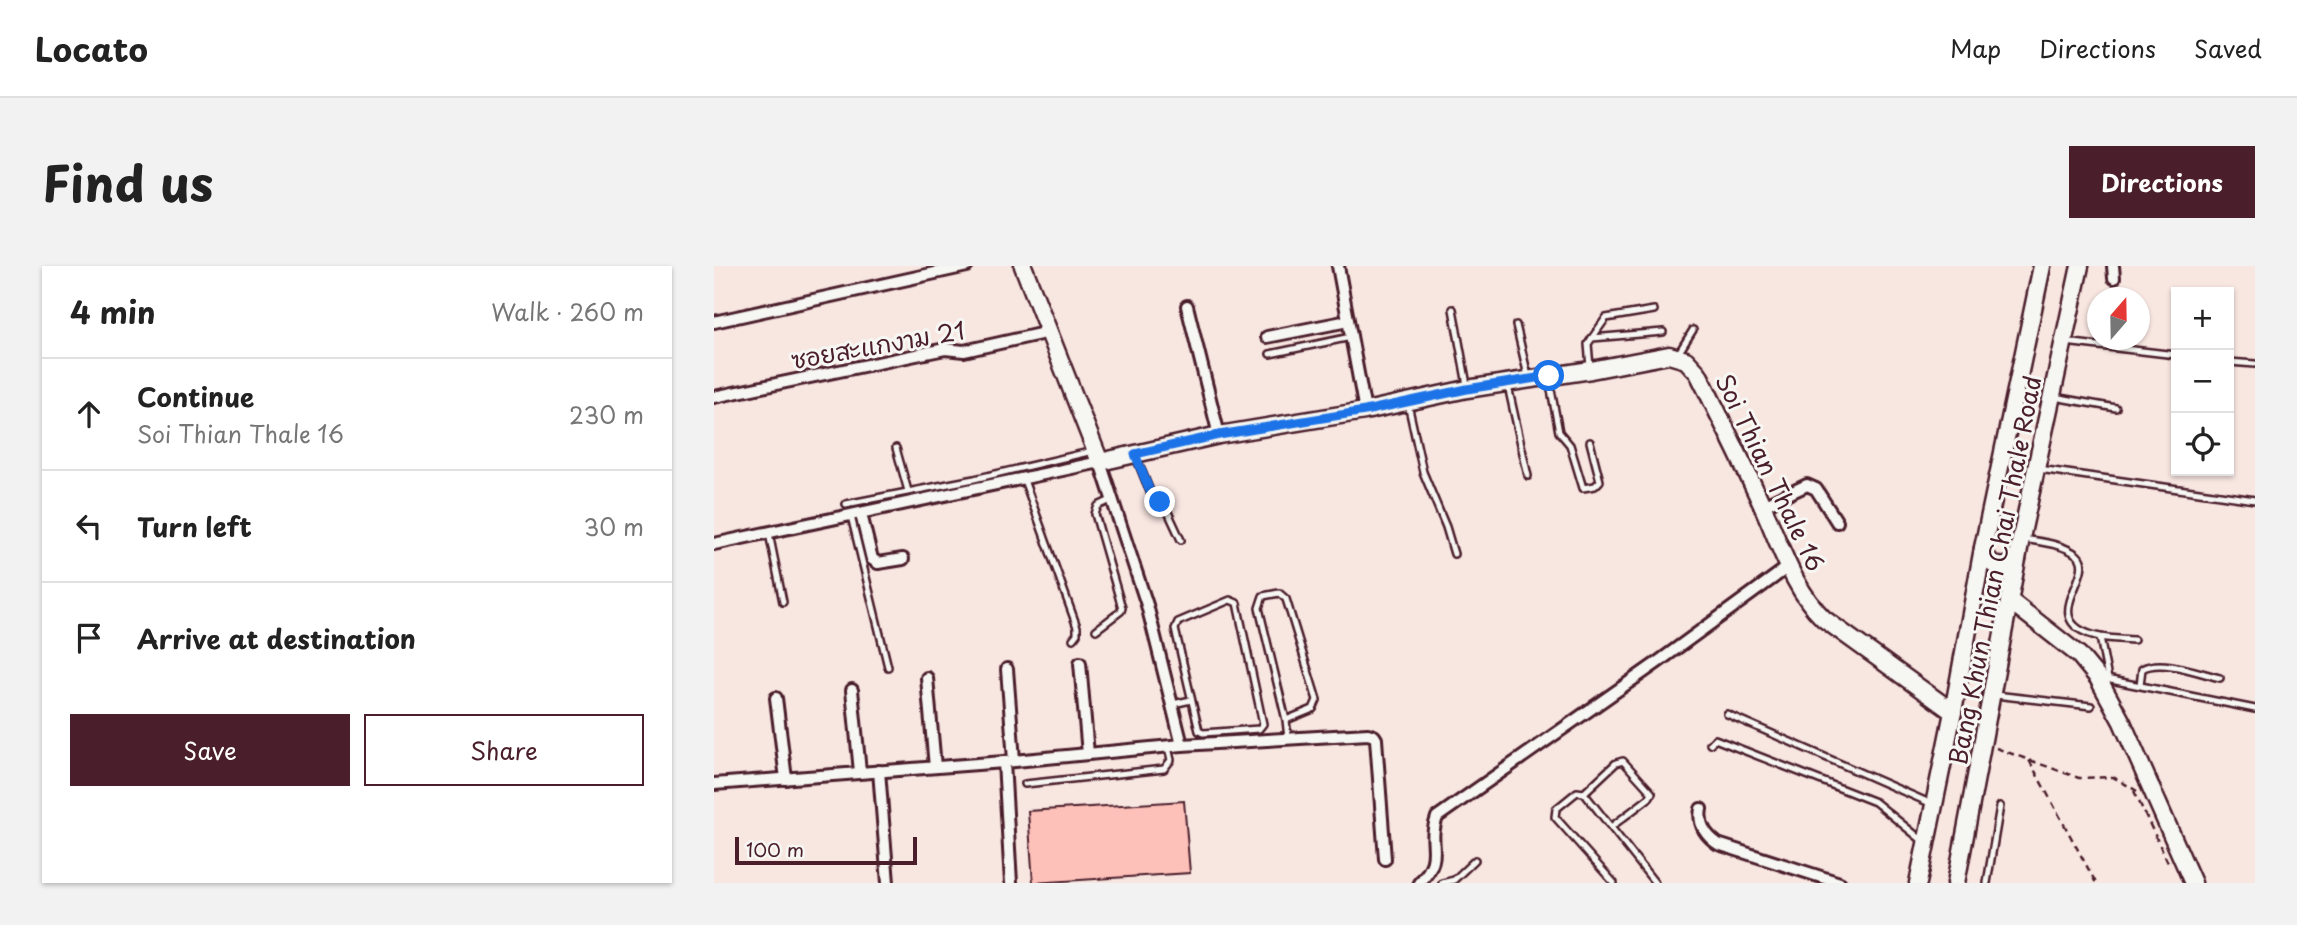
<!DOCTYPE html>
<meta charset="utf-8">
<style>
body{margin:0;font-family:"Playpen Sans","Playpen Sans Thai",sans-serif;background:#f2f2f2;color:#222}
.controls{position:absolute;right:21px;top:21px;display:grid;overflow:hidden;border-radius:0px;box-shadow:0 2px 5px #0004}
.controls button{width:63px;height:63px;display:grid;place-items:center;padding:0;border:0;border-bottom:2px solid #e0e0e0;background:#fff;color:#222;font:35px sans-serif}
.compass{position:absolute;left:1373px;top:21px;width:63px;height:63px;border-radius:50%;background:#fff;box-shadow:0 2px 5px #0004;rotate:20deg}
.scale{position:absolute;left:21px;bottom:18px;width:182px;box-sizing:border-box;padding-left:7px;border:4px solid #4a1f2b;border-top:0;font-size:19px;line-height:24px;white-space:nowrap;color:#4a1f2b;-webkit-text-stroke:5px #f6f6f2;paint-order:stroke}
.stop{position:absolute;width:21px;height:21px;margin:-16px;border:5px solid #1a73e8;border-radius:50%;background:#fff}
.stop.end{background:#1a73e8;border-color:#fff;box-shadow:0 2px 7px #0008}
.list{margin:0;padding:0;list-style:none}
h2{display:flex;justify-content:space-between;align-items:center;height:91px;margin:0;padding:0 28px;font-size:30px}
h2 small{font-size:23px;font-weight:400;color:#767676}
.list li{display:grid;grid-template-columns:46px 1fr auto;gap:21px;align-items:center;box-sizing:border-box;height:112px;padding:0 28px;border-top:2px solid #e0e0e0}
.list b{display:block;font-size:26px;white-space:nowrap}
.list p{margin:0;font-size:23px;white-space:nowrap;color:#767676}
.list em{font-size:23px;font-style:normal;color:#767676}
.actions{display:flex;gap:14px;padding:21px 28px}
.actions a{flex:1;padding:16px 0;border:2px solid #4a1f2b;border-radius:0px;text-align:center;font-size:24px;color:#4a1f2b}
.actions .main{background:#4a1f2b;color:#fff}
.icon{flex:none;width:38px;height:38px;fill:none;stroke:currentColor;stroke-width:2;stroke-linecap:round;stroke-linejoin:round}
.map{position:relative;flex:none;width:1541px;height:617px;overflow:hidden;border-radius:0px}
header{display:flex;align-items:center;gap:42px;box-sizing:border-box;height:98px;padding:0 35px;background:#fff;border-bottom:2px solid #e0e0e0}
header strong{font-size:33px}
nav{display:flex;gap:38px;margin-inline-start:auto;font-size:24px}
.intro{display:flex;align-items:center;justify-content:space-between;box-sizing:border-box;height:168px;padding:0 42px}
h1{margin:0;font-size:49px}
.button{padding:18px 32px;border-radius:0px;background:#4a1f2b;color:#fff;font-size:24px;font-weight:700}
main{display:flex;gap:42px;padding:0 42px}
aside{flex:1;background:#fff;border-radius:0px;box-shadow:0 2px 5px #0004}
.map>svg:first-child{display:block}
.building{fill:#fdc1b9;stroke:#4a1f2b;stroke-width:2}
.lines{fill:none;stroke-linecap:round;stroke-linejoin:round}
.lane-casing{stroke:#4a1f2b;stroke-width:10}
.street-casing{stroke:#4a1f2b;stroke-width:16}
.secondary-casing{stroke:#4a1f2b;stroke-width:21}
.path{stroke:#4a1f2b;stroke-width:2.5;stroke-dasharray:7 5;stroke-linecap:butt}
.lane{stroke:#f6f6f2;stroke-width:5}
.street{stroke:#f6f6f2;stroke-width:10}
.secondary{stroke:#f6f6f2;stroke-width:16}
.route{stroke:#1a73e8;stroke-width:9}
.labels{text-anchor:middle;dominant-baseline:central;stroke-width:6;stroke-linejoin:round;paint-order:stroke}
.street-label{font-size:24px;fill:#4a1f2b;stroke:#f6f6f2}
</style>
<header>
<strong>Locato</strong>
<nav><a>Map</a><a>Directions</a><a>Saved</a></nav>
</header>
<div class="intro"><h1>Find us</h1><a class="button">Directions</a></div>
<main>
<aside>
<h2>4 min<small>Walk · 260 m</small></h2>
<ul class="list">
<li><svg class="icon" aria-label="ahead" viewBox="0 0 24 24"><path d="M12 20V5M6 11l6-6 6 6"/></svg><div><b>Continue</b><p>Soi Thian Thale 16</p></div><em>230 m</em></li>
<li><svg class="icon" aria-label="left" viewBox="0 0 24 24"><path d="M17 20v-9H6M10 6l-5 5 5 5"/></svg><div><b>Turn left</b></div><em>30 m</em></li>
<li><svg class="icon" aria-label="arrive" viewBox="0 0 24 24"><path d="M6 21V4h12l-3 4 3 4H6"/></svg><div><b>Arrive at destination</b></div></li>
</ul>
<div class="actions"><a class="main">Save</a><a>Share</a></div>
</aside>
<div class="map">
<svg width="1541" height="617" viewBox="0 0 1541 617">
<rect width="100%" height="100%" fill="#f8e6e1"/>
<filter id="ink" filterUnits="userSpaceOnUse"><feTurbulence type="fractalNoise" baseFrequency=".0143" numOctaves="2"/><feDisplacementMap in="SourceGraphic" scale="14" xChannelSelector="R" yChannelSelector="G"/><feConvolveMatrix kernelMatrix="1 2 1 2 8 2 1 2 1" color-interpolation-filters="sRGB"/></filter>
<g filter="url(#ink)">
<path class="building" d="M470,535L476,607L319,617L314,545Z"/>
<g class="lines">
<g class="lane-casing">
<g id="lane">
<path d="M739,43L753,119"/>
<path d="M802,59L814,110"/>
<path d="M878,72L892,52L940,44"/>
<path d="M1351,76L1462,89"/>
<path d="M556,88L637,71"/>
<path d="M964,88L979,64"/>
<path d="M1515,96L1541,98"/>
<path d="M876,101L874,78L878,72L949,66"/>
<path d="M835,113L845,166L856,179L869,222L881,220L886,215L876,176"/>
<path d="M794,120L814,210"/>
<path d="M1340,131L1402,142"/>
<path d="M694,138L709,206L732,261L740,288"/>
<path d="M182,182L194,225"/>
<path d="M422,191L437,228L454,246L467,274"/>
<path d="M1325,203L1541,234"/>
<path d="M310,214L363,361V368L359,373"/>
<path d="M132,238L260,213L379,185"/>
<path d="M137,250L174,401"/>
<path d="M55,267L69,336"/>
<path d="M1310,273C1326,276 1350,278 1363,289C1385,308 1318,356 1386,371C1397,373 1409,373 1420,374"/>
<path d="M516,334L523,337L549,458L545,463L489,467L485,465L461,363L464,356Z"/>
<path d="M382,364L407,345L408,342L381,248L384,240L399,233"/>
<path d="M1386,371L1394,413"/>
<path d="M1387,412L1541,443"/>
<path d="M1426,419L1428,403C1447,392 1485,407 1506,412"/>
<path d="M1281,429L1377,440"/>
<path d="M459,438L477,434"/>
<path d="M1013,448L1218,538"/>
<path d="M572,454L599,443L603,434L572,333L565,327L549,330L545,342L572,454L574,472"/>
<path d="M996,478L1001,473L1161,536L1209,575"/>
<path d="M311,518L450,503L457,494L454,481"/>
<path d="M870,527L941,617"/>
<path d="M897,561L935,532L938,527L909,495L902,497L870,527L863,526L842,543L841,551L900,617"/>
<path d="M728,617L740,614L761,594"/>
<path d="M1273,617L1286,540"/>
</g>
</g>
<g class="street-casing">
<g id="street">
<path d="M624,0L651,145"/>
<path d="M1399,0L1400,12"/>
<path d="M473,40L505,169"/>
<path d="M0,56L253,0"/>
<path d="M553,71L634,55"/>
<path d="M0,131L231,83L250,85L335,66"/>
<path d="M1049,240L1093,219L1102,223L1123,256"/>
<path d="M147,248L158,293L164,297L189,293"/>
<path d="M0,278L386,196L433,339L468,479"/>
<path d="M366,397L374,488"/>
<path d="M293,403L300,494"/>
<path d="M213,412L221,501"/>
<path d="M138,424L146,506"/>
<path d="M62,432L72,513"/>
<path d="M290,496L297,617"/>
<path d="M165,505L174,617"/>
<path d="M0,518L290,496L468,479L654,468L660,470L662,473L671,593"/>
<path d="M987,543C984,558 991,569 1004,578L1126,617"/>
<path d="M705,617C732,590 712,580 723,551L944,396L1074,301"/>
</g>
</g>
<g class="secondary-casing">
<g id="secondary">
<path d="M309,0L386,196L505,169L651,145L753,123L877,104L955,89L972,94L984,107C1006,151 1028,195 1048,239C1066,278 1079,323 1110,353L1239,446"/>
<path d="M1269,282C1274,300 1288,307 1303,293"/>
<path d="M1295,334L1365,389L1384,412L1408,456L1479,617"/>
<path d="M1204,617L1239,446L1269,282L1328,0"/>
<path d="M1242,617L1307,272L1366,0"/>
</g>
</g>
<g class="path">
<path d="M1282,482L1365,512L1399,511L1423,525"/>
<path d="M1315,494L1382,617"/>
<path d="M1420,525L1456,601"/>
</g>
<use href="#lane" class="lane"/>
<use href="#street" class="street"/>
<use href="#secondary" class="secondary"/>
</g>
</g>
<g class="lines" filter="url(#ink)">
<path class="route" d="M446,236L437,228L421,188L505,169L651,145L753,123L835,110"/>
</g>
<g class="labels">
<g class="street-label">
<text transform="translate(164 78) rotate(-10)">ซอยสะแกงาม 21</text>
<text transform="translate(1057 206) rotate(64)">Soi Thian Thale 16</text>
<text transform="translate(1280 304) rotate(-79)">Bang Khun Thian Chai Thale Road</text>
</g>
</g>
</svg>
<div class="controls">
<button>+</button>
<button>−</button>
<button><svg class="icon" aria-label="locate" viewBox="0 0 24 24"><circle cx="12" cy="12" r="6"/><path d="M12 2v4M12 18v4M2 12h4M18 12h4"/></svg></button>
</div>
<svg class="compass" viewBox="-18 -18 36 36"><path d="M0-13l5 13h-10z" fill="#e53935"/><path d="M0 13l5-13h-10z" fill="#767676"/></svg>
<div class="scale">100 m</div>
<div class="stop" style="left:835px;top:110px"></div>
<div class="stop end" style="left:446px;top:236px"></div>
</div>
</main>
